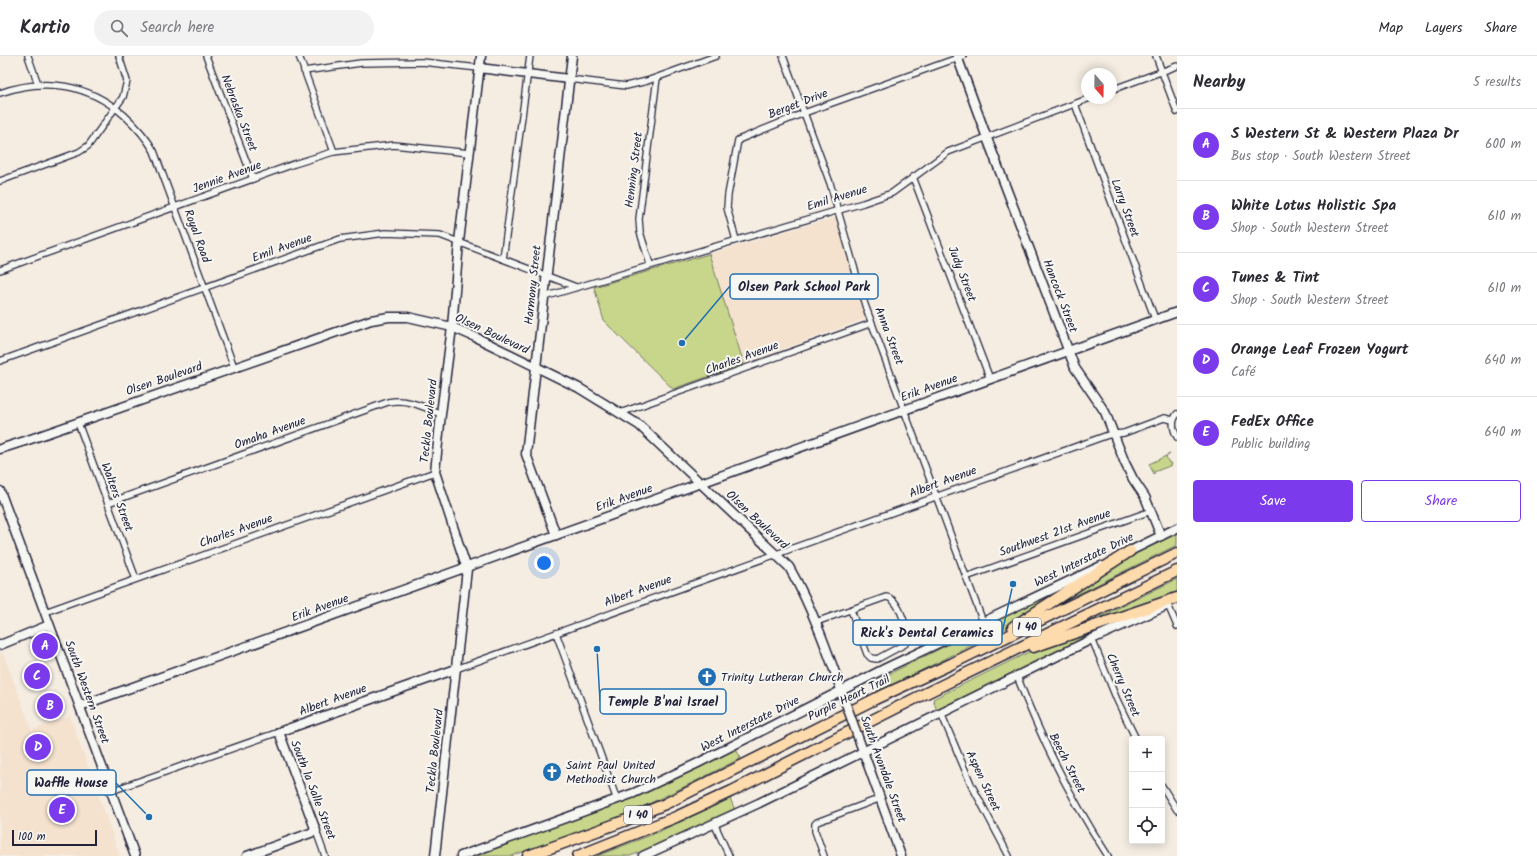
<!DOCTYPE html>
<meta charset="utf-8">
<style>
body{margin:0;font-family:Kalam,sans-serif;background:#f2f2f3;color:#2b2b33}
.controls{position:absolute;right:12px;bottom:12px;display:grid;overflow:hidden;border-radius:4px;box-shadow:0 2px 10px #0003}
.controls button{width:36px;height:36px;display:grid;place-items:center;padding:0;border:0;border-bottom:1px solid #e1e1e2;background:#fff;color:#2b2b33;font:20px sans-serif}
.compass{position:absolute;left:1081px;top:12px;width:36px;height:36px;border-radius:50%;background:#fff;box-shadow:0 2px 10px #0003;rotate:160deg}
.scale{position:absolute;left:12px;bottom:10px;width:85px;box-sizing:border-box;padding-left:4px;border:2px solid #22223b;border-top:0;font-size:11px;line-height:14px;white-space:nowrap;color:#22223b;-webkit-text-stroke:3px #f6f6f2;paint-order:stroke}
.you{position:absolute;left:544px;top:507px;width:14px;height:14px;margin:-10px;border:3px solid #fff;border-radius:50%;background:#1a73e8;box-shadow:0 0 0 6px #1a73e833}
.badge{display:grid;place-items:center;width:26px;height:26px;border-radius:50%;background:#7c3aed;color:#fff;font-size:13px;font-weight:700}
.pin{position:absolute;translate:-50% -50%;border:2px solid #fff;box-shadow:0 1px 4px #0006}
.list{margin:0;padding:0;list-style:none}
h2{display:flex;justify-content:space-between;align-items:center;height:52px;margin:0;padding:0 16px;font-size:17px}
h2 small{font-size:13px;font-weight:400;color:#7c7c81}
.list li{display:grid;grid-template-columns:26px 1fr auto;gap:12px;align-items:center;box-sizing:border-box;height:72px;padding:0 16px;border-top:1px solid #e1e1e2}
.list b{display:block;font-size:15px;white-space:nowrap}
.list p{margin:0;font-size:13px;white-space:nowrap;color:#7c7c81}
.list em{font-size:13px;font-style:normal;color:#7c7c81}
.actions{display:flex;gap:8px;padding:12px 16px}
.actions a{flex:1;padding:9px 0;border:1px solid #7c3aed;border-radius:4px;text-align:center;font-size:14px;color:#7c3aed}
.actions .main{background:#7c3aed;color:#fff}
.icon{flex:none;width:22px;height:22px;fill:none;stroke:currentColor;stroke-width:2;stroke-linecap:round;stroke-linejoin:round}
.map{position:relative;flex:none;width:1177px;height:800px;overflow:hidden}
header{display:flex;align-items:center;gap:24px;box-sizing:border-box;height:56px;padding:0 20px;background:#fff;border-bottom:1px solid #e1e1e2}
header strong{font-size:19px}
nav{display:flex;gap:22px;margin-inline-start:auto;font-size:14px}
.search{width:280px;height:36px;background:#f2f2f3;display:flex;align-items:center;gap:10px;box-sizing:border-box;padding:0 14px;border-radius:22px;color:#7c7c81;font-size:15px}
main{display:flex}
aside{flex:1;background:#fff}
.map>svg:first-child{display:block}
.built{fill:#f4e2ce}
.green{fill:#c7d68a;stroke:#747c62}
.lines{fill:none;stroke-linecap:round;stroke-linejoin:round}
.street-casing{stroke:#22223b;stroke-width:8}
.secondary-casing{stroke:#22223b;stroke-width:11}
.highway-casing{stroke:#22223b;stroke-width:13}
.street{stroke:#f6f6f2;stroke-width:5.5}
.secondary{stroke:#f6f6f2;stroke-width:8}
.highway{stroke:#fedbac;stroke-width:10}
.secondary-bridge-casing{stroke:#22223b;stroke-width:11;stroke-linecap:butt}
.secondary-bridge{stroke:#f6f6f2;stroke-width:8}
.labels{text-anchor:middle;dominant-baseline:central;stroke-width:4;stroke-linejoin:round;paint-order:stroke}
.shield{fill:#f6f6f2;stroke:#626272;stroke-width:1}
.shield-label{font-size:11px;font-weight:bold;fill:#22223b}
.street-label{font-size:12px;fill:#22223b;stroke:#f6f6f2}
.poi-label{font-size:12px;fill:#22223b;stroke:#f6f6f2;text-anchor:start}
.leader{fill:none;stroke:#1f6fb2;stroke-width:1.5}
.callout-dot{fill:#1f6fb2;stroke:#f6f6f2;stroke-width:1.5}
.callout{fill:#f6f6f2;stroke:#1f6fb2;stroke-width:1.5}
.callout-label{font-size:13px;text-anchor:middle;font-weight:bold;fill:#22223b}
</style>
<header>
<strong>Kartio</strong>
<div class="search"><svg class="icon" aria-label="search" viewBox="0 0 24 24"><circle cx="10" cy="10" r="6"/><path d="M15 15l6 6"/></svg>Search here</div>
<nav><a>Map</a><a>Layers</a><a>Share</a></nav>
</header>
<main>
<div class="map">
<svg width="1177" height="800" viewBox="0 0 1177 800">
<rect width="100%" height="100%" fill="#f5ede2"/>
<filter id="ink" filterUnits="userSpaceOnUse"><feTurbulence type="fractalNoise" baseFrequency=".025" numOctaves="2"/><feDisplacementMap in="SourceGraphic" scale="8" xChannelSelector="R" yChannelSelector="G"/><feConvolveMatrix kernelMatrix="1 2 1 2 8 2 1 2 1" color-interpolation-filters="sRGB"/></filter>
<g filter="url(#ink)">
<g class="built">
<path d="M836,161L866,262L744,308L709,198Z"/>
<path d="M3,597L32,674L70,660L120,800H0V598Z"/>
</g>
<g class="green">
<path d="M709,198L744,308L673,333L604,265L594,231Z"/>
<path d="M1170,398L1166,401L1169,407H1171L1172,409L1154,416V418L1149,408Z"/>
<path d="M1177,476V489L1056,549V547L1127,500Z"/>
<path d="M1177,523V539L1093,567V564Z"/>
<path d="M1078,524L1011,570L880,635L873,626Z"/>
<path d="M1118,566L937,655L933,643L1039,591Z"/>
<path d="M735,692L741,702L698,724L626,759L511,800H471L614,749Z"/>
<path d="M730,742L735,754L669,786L630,800H597L656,777Z"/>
</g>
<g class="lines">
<g class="street-casing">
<g id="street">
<path d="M28,0L38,28"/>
<path d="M206,0L253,123"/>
<path d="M299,0L334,96"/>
<path d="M783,0L830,127L865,249L983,566"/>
<path d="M1156,0L1177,56"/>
<path d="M304,15L361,7L422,6L479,12"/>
<path d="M569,23L626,30L647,25L716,0"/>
<path d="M1111,34L1177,10"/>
<path d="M0,37C45,21 88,28 124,59C136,70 146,81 154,95L234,311"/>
<path d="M1075,48L1155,263"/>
<path d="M913,121L990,323"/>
<path d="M0,125L79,96L88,90L123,41L127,25L119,0"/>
<path d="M736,184L727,152L728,139L738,84L804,57L963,0"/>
<path d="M503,203L530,0"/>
<path d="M650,208L640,176L639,163L657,22"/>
<path d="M0,214L294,108L333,96L394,89L469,97"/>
<path d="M544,241L863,147L892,137L948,96L1090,42"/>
<path d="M0,305L340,183L385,177L440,179L576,231"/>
<path d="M620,357L872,267"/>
<path d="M1177,358C1171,366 1173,373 1177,381"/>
<path d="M78,367L136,523"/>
<path d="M108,447L388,346C408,342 423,351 441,358"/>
<path d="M966,521L1151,455"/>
<path d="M1168,549L1177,570"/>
<path d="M45,556L435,416"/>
<path d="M816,566L886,541C899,542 905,569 909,580L905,588L877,603L871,602L867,598L851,554"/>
<path d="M556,577L617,744"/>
<path d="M1092,583L1117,644L1136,683"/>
<path d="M456,613L1108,379L1124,377L1164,362L1173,364"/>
<path d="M1017,620C1041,683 1071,743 1108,800"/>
<path d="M941,657L971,728L1009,800"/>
<path d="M1162,730L1177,754"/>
<path d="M111,735L279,676"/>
<path d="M714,767L729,800"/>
<path d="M316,775L325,800"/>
<path d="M824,800L815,775V768L817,766L881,742"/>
</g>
</g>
<g class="secondary-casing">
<g id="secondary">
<path d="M957,0L987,82L1075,312L1105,356L1125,407L1133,423L1145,441L1161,480"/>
<path d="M479,12L569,23"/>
<path d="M0,393L25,385L371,264L389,261H408L452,271L475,281L579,332L639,369L789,511C813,553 829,599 845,645"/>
<path d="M0,435L135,800"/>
<path d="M556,479L526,398L572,0"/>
<path d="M1126,497L1177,472"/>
<path d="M0,589L49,569"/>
<path d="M80,650L1177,256"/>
<path d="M859,684L901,800"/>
<path d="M247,800L316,775L279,676L456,613"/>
<path d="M435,800L467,513L435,416L441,358L452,271L459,186L481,0"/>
<path d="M461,800L634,737L696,708L886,612L1101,510"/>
<path d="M643,800L759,747L1092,583L1166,550"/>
</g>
</g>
<g class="highway-casing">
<g id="highway">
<path d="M1013,571L1130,495"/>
<path d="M1033,591L1177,542"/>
<path d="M528,800L624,765L665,748L875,643L951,608L1177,497"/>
<path d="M578,800L676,761L732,735L916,642L1177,515"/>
</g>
</g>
<use href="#street" class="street"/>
<use href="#secondary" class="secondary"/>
<use href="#highway" class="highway"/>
<g class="secondary-bridge-casing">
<path id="secondary-bridge" d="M845,645L859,684"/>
</g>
<use href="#secondary-bridge" class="secondary-bridge"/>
</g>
</g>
<defs>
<g id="church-disc" transform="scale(1)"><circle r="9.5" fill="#1f6fb2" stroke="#f6f6f2"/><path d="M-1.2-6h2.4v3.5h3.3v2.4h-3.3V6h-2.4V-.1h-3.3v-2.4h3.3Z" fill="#fff"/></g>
</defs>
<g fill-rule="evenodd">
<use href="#church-disc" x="707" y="621"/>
<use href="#church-disc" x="552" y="716"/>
</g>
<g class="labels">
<g class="shield">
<rect x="1013" y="562" width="28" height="18" rx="3"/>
<rect x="624" y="750" width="28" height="18" rx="3"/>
</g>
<g class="shield-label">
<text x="1027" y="571">I 40</text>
<text x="638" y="759">I 40</text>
</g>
<g class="street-label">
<text transform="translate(798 48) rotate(-21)">Berget Drive</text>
<text transform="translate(239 57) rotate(69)">Nebraska Street</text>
<text transform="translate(634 114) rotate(-83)">Henning Street</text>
<text transform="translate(227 121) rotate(-20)">Jennie Avenue</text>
<text transform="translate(837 142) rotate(-17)">Emil Avenue</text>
<text transform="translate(1125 152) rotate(70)">Larry Street</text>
<text transform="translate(197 180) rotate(70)">Royal Road</text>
<text transform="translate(282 192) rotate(-20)">Emil Avenue</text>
<text transform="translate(962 218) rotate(69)">Judy Street</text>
<text transform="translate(533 229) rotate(-84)">Harmony Street</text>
<text transform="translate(1060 240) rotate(69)">Hancock Street</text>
<text transform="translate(492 278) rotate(25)">Olsen Boulevard</text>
<text transform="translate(889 280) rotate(69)">Anna Street</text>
<text transform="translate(742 302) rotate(-20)">Charles Avenue</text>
<text transform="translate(164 323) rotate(-19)">Olsen Boulevard</text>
<text transform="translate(929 332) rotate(-20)">Erik Avenue</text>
<text transform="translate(429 365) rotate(-84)">Teckla Boulevard</text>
<text transform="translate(270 377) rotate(-20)">Omaha Avenue</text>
<text transform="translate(943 426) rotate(-20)">Albert Avenue</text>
<text transform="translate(117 441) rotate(70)">Walters Street</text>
<text transform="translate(624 442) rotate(-20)">Erik Avenue</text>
<text transform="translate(757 464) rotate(43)">Olsen Boulevard</text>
<text transform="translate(236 475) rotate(-20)">Charles Avenue</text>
<text transform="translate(1055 477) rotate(-20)">Southwest 21st Avenue</text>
<text transform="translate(1084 504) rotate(-26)">West Interstate Drive</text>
<text transform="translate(638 535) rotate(-20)">Albert Avenue</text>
<text transform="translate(320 552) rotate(-20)">Erik Avenue</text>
<text transform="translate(1123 629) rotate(67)">Cherry Street</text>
<text transform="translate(87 636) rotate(70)">South Western Street</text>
<text transform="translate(849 642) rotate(-26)">Purple Heart Trail</text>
<text transform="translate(333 644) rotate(-20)">Albert Avenue</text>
<text transform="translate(750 668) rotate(-27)">West Interstate Drive</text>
<text transform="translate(435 695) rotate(-84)">Teckla Boulevard</text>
<text transform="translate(1067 707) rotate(63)">Beech Street</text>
<text transform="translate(883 713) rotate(70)">South Avondale Street</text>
<text transform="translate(983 725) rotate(65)">Aspen Street</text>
<text transform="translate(313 734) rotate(69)">South la Salle Street</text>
</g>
<g class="poi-label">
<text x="721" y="621">Trinity Lutheran Church</text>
<text x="566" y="709">Saint Paul United<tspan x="566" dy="14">Methodist Church</tspan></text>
</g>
</g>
<path class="leader" d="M682 287L730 230M1013 528L1002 577M597 593L600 645M149 761L116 727"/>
<g class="callout-dot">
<circle cx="682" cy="287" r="4"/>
<circle cx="1013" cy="528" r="4"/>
<circle cx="597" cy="593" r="4"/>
<circle cx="149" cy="761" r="4"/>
</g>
<g class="callout">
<rect x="730" y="218" width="148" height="25" rx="4"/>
<rect x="853" y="564" width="149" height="25" rx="4"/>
<rect x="600" y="633" width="126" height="25" rx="4"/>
<rect x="27" y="714" width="89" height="25" rx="4"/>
</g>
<g class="callout-label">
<text x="804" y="235">Olsen Park School Park</text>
<text x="927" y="581">Rick's Dental Ceramics</text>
<text x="663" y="650">Temple B'nai Israel</text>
<text x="71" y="731">Waffle House</text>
</g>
</svg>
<div class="controls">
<button>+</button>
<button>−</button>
<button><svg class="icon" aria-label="locate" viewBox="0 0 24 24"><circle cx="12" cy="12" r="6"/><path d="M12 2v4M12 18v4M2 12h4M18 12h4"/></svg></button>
</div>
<svg class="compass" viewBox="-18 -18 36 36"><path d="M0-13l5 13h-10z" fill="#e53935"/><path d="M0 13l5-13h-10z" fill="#7c7c81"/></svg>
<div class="scale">100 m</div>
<div class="you"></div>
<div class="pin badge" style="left:45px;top:590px">A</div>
<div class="pin badge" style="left:50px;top:650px">B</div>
<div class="pin badge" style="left:37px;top:620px">C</div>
<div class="pin badge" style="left:38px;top:691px">D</div>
<div class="pin badge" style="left:62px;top:754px">E</div>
</div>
<aside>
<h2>Nearby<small>5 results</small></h2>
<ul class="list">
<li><span class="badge">A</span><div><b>S Western St &amp; Western Plaza Dr</b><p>Bus stop · South Western Street</p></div><em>600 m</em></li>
<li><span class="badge">B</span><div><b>White Lotus Holistic Spa</b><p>Shop · South Western Street</p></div><em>610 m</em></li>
<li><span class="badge">C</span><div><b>Tunes &amp; Tint</b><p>Shop · South Western Street</p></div><em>610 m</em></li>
<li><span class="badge">D</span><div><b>Orange Leaf Frozen Yogurt</b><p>Café</p></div><em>640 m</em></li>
<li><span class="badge">E</span><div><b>FedEx Office</b><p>Public building</p></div><em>640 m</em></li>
</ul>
<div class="actions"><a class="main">Save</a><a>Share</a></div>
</aside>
</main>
